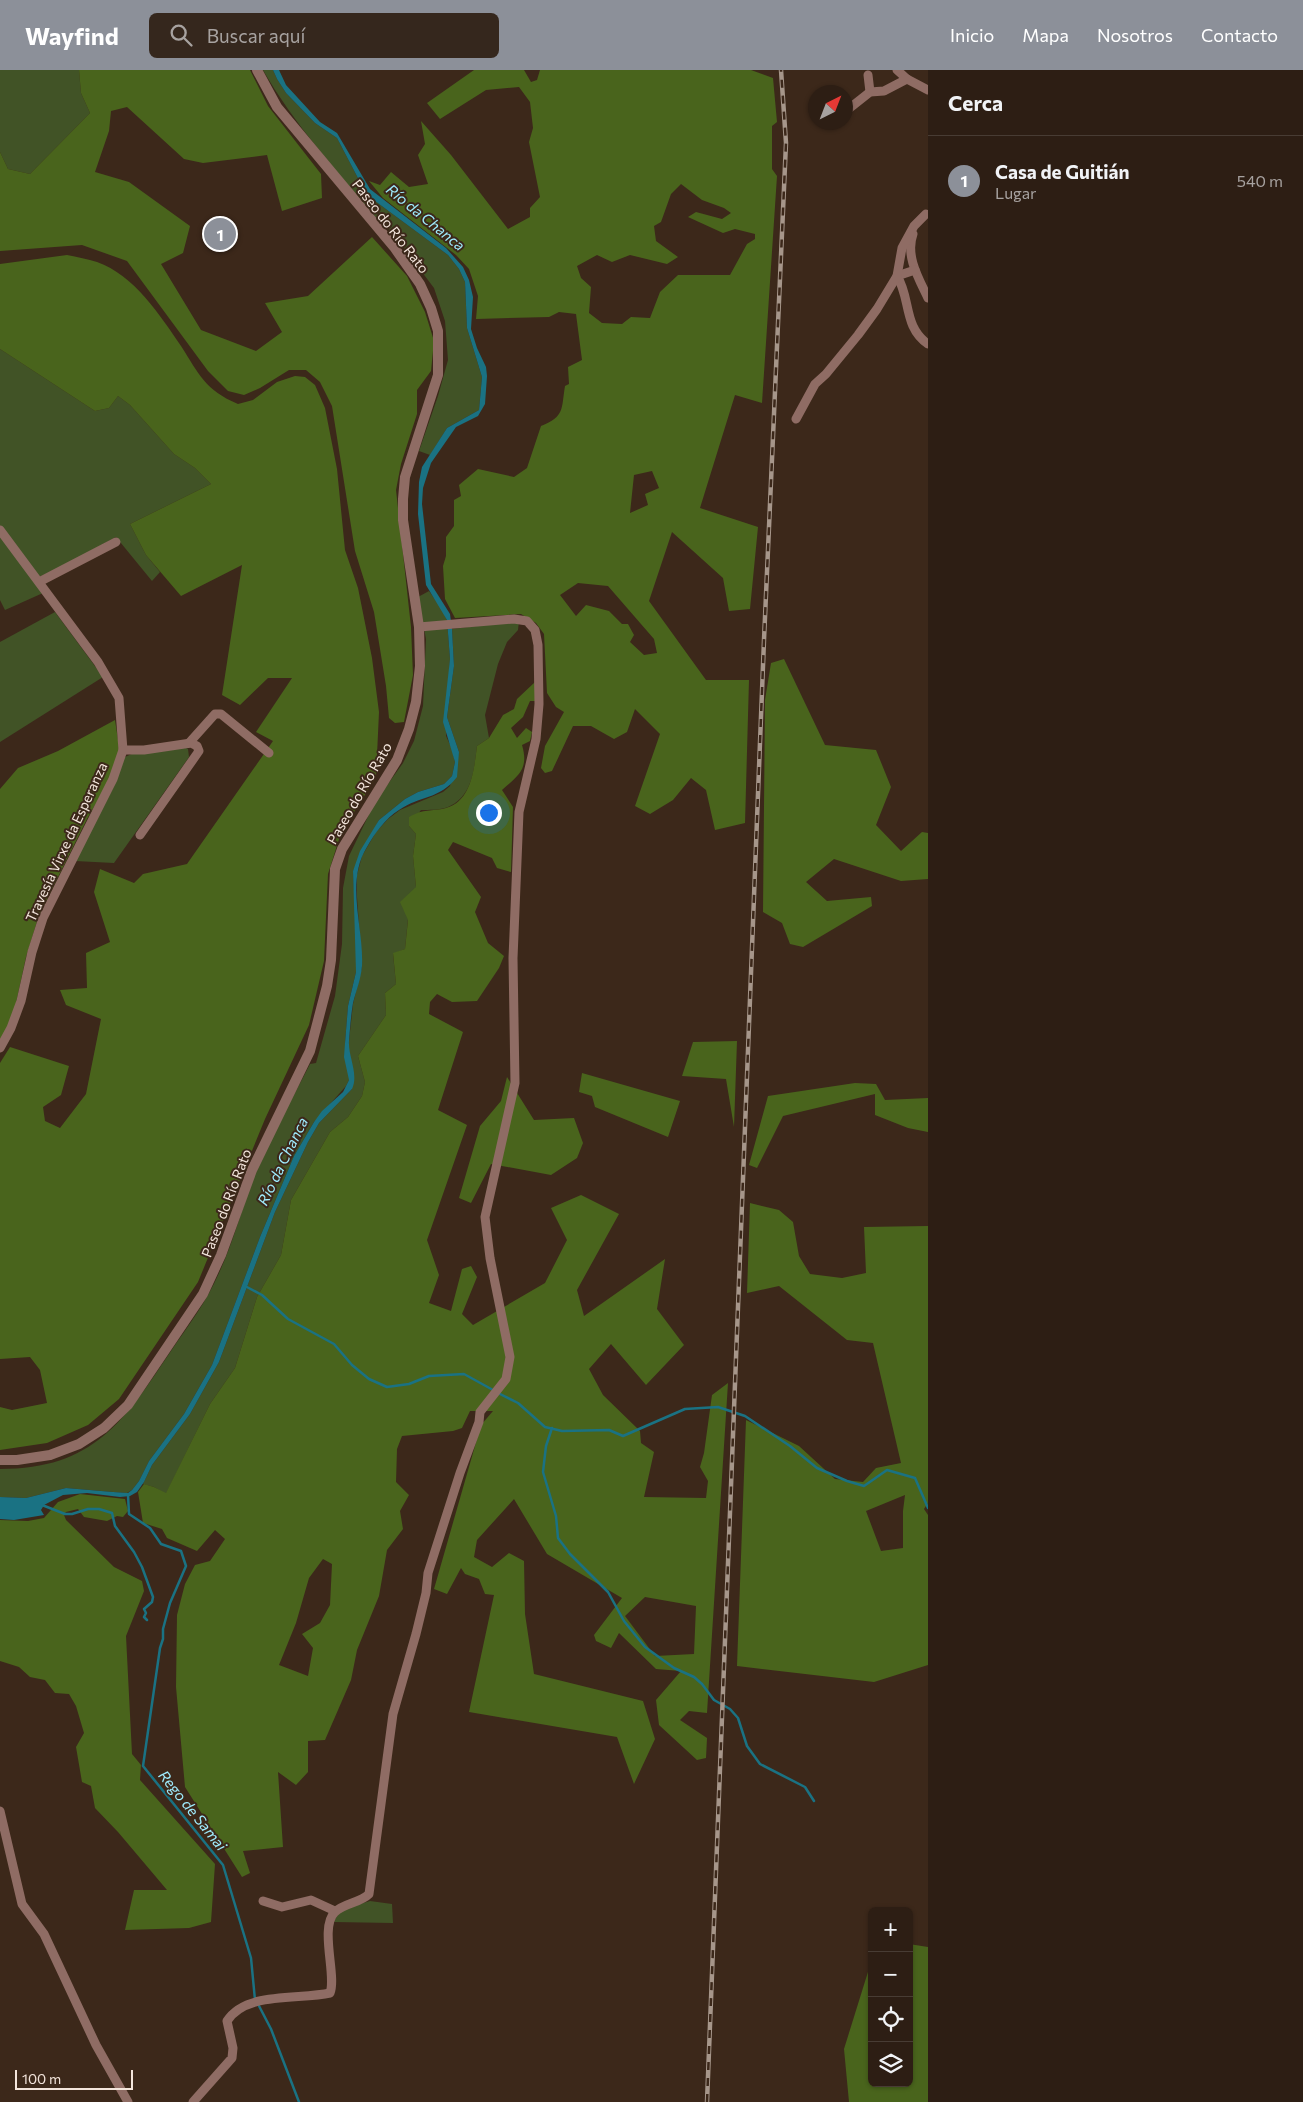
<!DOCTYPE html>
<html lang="es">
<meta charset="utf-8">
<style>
body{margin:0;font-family:Commissioner,sans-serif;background:#35271d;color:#f1f3f6}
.controls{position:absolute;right:15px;bottom:15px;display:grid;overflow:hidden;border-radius:8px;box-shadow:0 1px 4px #0004}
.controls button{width:45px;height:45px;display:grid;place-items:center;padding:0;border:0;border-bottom:1px solid #483c34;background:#2d1e14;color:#f1f3f6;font:25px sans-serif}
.compass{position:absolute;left:808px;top:15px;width:45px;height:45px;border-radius:50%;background:#2d1e14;box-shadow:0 1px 4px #0004;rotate:42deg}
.scale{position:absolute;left:15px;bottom:12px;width:118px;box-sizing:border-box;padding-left:5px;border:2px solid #f3e5dc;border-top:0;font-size:14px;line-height:18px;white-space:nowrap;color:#f3e5dc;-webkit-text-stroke:4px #3c281a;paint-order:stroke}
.you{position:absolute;left:488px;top:742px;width:18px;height:18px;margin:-12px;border:4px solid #fff;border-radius:50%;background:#1a73e8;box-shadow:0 0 0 8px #1a73e833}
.badge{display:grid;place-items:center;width:32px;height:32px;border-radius:50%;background:#8c9099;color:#fff;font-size:16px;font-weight:700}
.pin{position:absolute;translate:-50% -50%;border:2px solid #fff;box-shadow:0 1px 5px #0006}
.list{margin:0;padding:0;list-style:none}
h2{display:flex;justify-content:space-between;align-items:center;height:65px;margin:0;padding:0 20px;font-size:21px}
h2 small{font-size:16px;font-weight:400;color:#a7a2a0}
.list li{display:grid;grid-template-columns:32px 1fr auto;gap:15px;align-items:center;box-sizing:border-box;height:90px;padding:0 20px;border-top:1px solid #483c34}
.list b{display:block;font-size:19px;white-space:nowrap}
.list p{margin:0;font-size:16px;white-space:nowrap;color:#a7a2a0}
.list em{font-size:16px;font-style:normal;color:#a7a2a0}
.icon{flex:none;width:28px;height:28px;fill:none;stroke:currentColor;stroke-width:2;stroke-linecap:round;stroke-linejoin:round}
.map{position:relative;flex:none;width:928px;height:2032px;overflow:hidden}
header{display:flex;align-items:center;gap:30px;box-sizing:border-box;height:70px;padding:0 25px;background:#8c9099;color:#fff}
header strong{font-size:24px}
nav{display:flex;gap:28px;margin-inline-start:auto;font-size:18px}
.search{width:350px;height:45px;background:#35271d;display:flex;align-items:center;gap:12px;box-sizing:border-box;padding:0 18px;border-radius:8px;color:#a7a2a0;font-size:19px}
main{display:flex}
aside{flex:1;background:#2d1e14}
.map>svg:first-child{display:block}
.green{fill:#415326}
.forest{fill:#49641c;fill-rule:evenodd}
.water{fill:#1a7283}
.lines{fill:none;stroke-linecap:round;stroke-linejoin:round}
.stream{stroke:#1a7283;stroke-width:2.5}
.minor{stroke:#8f6c64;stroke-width:9}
.tertiary{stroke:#8f6c64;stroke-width:10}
.rail-casing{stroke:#a6968a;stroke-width:4.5}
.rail{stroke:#3c281a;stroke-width:2.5;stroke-dasharray:8;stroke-linecap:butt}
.labels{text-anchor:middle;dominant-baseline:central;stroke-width:4;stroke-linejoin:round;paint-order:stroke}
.street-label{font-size:14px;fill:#f3e5dc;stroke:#3c281a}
.water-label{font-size:15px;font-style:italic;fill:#9fecfe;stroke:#3c281a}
</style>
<header>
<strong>Wayfind</strong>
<div class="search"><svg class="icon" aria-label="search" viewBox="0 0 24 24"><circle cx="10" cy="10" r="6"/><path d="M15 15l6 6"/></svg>Buscar aquí</div>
<nav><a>Inicio</a><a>Mapa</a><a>Nosotros</a><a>Contacto</a></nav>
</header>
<main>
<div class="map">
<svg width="928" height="2032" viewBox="0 0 928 2032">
<rect width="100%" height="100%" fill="#3c281a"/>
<g class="green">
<path d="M0,0H79L81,23L90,43L30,104L8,99L0,82Z"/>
<path d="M263,0H273L277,9L286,23L315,53L337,68L360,112L371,128L448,185L459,199L465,212L467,258L482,307L479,340L447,358L430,385L419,381L438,326L448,290L445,251L434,218L391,161L376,148C336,100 294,54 263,0Z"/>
<path d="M0,279L95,341L109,338L118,326L130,335L174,384L195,398L211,414L130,454L146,485L160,502L152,511L116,467L75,490L39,507L14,472L0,456Z"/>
<path d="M0,465L43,523L5,540L0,530Z"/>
<path d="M429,521L442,539L447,550L450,589L446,666L452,679L455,692L452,706L444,714L418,722L405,729L379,750L353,801L357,880L356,902L348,936L345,973L349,1002V1010L346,1016L314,1052L294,1086L260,1167L212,1295L184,1344L149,1391L139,1411L132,1420L127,1423L113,1422L66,1418L26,1428L0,1427V1399C94,1399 124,1351 171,1281C188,1256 207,1231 219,1203C236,1166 245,1126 261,1089C276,1057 294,1026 310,994L316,993L335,926L342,874L343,818L349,786L375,732L403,693L414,671L423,636L426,569L418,527Z"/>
<path d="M55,542L103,607L0,672V572Z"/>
<path d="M519,551L518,560L507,572L498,594L485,645L489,668L477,676C474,699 473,726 448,737C440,740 429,740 421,740L409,756L416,764L413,786L416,817L408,849L405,879L393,884L396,914L385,923L386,945L358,986L365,1012L362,1026L348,1047L330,1062L291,1130L281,1185L257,1227L235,1298L210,1334L166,1424L154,1417L143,1414L152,1395L190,1344L219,1292L275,1142L308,1072L319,1053L352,1019V995L349,983V971L353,934L362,897L357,827V805L362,786L376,762L388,749L400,740L443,722L450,716L459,682L447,647L454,596L452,559Z"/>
<path d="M182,676L188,679L189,687L114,793L75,791L113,718L125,687L134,683Z"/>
<path d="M370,1831L392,1834L393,1853L334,1852C339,1838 357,1835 370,1831Z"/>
</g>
<g class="forest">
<path d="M79,0H250L268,36L321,104L322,128L282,141L267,85L203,93L184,89L127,37L111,41L109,61L95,102L129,112L190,156L183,183L161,194L201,260L256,281L282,262L265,233L308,226L372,167L407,206L425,242L434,271L431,301L417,320V344L401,394L396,420L411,557L413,605L404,652L395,653L389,648L386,616L374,542L355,481L332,336L320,312L306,300H289L260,318L244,325L228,321L208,301L127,191L82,175L0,181V82L8,99L30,104L90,43L81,23Z"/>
<path d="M474,0H524L531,12L537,10L540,0H751L773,8L777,52L772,56V99L777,106L762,333L735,325L700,438L758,457L750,539L729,541L723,508L672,462L649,531L706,610H749L745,753L715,760L706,720L691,708L673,730L650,744L635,736L660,664L635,639L627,662L614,669L591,656H573L552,701L545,703L541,698L545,676L564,642L556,637L547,623L544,564L536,553L521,544L455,548L445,529L443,496L446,486V467L454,456V430L461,426L459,415L478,399L514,407L527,398L541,356C565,346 561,340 565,316L569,314L568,297L582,290L576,244L559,242L549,247L476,249L478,226L469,199L456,185L383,128L369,111L380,115L391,102L409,117L428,114L418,85L425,74L421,51L451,85L508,159L530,147V138L540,127L529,72L533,58L530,32L519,17L486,20L440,49L427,33ZM681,114L702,130L724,138L731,143L722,149L696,142L688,147L723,163L735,159L755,164V169L747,174L730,205H678L660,222L650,248L631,247L622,254L602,253L589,243L591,217L581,208L577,196L597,185L612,192L630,185L667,194L678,187L656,171L654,156L661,152L671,124ZM652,401L659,418L645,424L648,435L630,443L634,405ZM578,513L608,516L654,569L657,583L644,585L630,572L634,565L628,554H622L609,541L586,535L576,546L560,525Z"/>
<path d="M67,185C77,187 88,189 97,192C134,205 160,245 181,276C199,304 205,320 238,334L253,330L277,312L295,306L305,307L315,315L325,338L337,399L345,480L358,518L372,588L379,642L376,707L341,763L328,804L324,891L309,955L265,1049L198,1212L119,1329L88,1355L47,1373L0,1380V1337L12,1340L47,1333L40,1300L30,1287L0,1289V993L10,977L69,996L61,1025L43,1037L45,1051L60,1058L86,1024L101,949L66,935L60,920L87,918L86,883L110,872L94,822L100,799L134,813L143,804L187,794L273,671L256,662L292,608H268L240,635L222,625L242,495L181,526L146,485L130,454L211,414L195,398L174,384L130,335L118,326L109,338L95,341L0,279V194Z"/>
<path d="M784,589L825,675L876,680L891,717L876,755L901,781L922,762L928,763V809L901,811L834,789L806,812L827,831L871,827L872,836L803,877L790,874L782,853L763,842L765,630L771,593Z"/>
<path d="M535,612V631H530L523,647L511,658L517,668L526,658L532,662L530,671L522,675C529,699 519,705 502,720L513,737L511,802L497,798L492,788L453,772L448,780L481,827L475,842L488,873L504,886L499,898L477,931L452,932L437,924L430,932L429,944L463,962L438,1040L467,1055L427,1170L439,1205L429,1233L451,1241L462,1199L471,1196L477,1207L462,1244L473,1255L545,1213L567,1170L551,1138L581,1125L619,1144L577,1220L584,1246L665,1189L657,1239L684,1275L646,1315L611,1274L589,1299L603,1325L640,1361L641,1373L654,1382L644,1427L706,1428L708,1411L700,1397L704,1383L712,1325L728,1313L707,1643L689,1641L680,1650L707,1668L706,1688L697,1690L659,1655L656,1630L681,1601L656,1599L619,1563L611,1578L596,1571L594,1565L622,1528L547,1484L514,1429L477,1470L474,1487L492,1497L509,1483L524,1491L525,1544L534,1604L643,1631L655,1669L634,1714L617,1667L469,1642L494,1525L485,1524L479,1509L465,1504L461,1498L447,1524L434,1519L481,1355L493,1341H470L462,1358L453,1361L402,1366L397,1379L396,1412L409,1425L400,1441L403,1459L387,1480L379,1526L357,1580L351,1610L325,1670L308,1671V1702L296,1715L278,1702L283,1777L243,1781L250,1803L242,1807L185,1717L176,1617L177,1545L185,1514L195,1495L210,1491L225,1469L215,1460L197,1481L167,1468L162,1459L143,1453L138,1422L144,1414L154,1417L166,1423L210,1334L235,1298L257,1227L281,1185L291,1130L330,1062L348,1047L362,1026L365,1012L358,986L386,945L385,923L396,914L393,883L405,879L408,850L400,832L416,817L413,786L416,764L409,756V747C425,738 430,742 446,738C472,731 474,698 477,676L489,668L503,645L514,639L517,629ZM323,1489L332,1494L330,1535L320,1553L302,1564L313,1578L308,1606L279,1595L296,1553L309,1508ZM645,1527L696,1536L694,1584L655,1586L625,1546Z"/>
<path d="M115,650L121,690L87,749L39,845L26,887L13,947L0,973V719L18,698L58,681Z"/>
<path d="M737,971L734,1057L726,1009L682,1006L693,972Z"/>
<path d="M582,1003L680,1031L668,1067L595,1037L592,1026L579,1022Z"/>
<path d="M507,1007L534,1050L574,1048L583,1073L577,1088L551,1105L491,1094L471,1133L459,1128L480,1056L501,1031Z"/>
<path d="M855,1013L876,1014L885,1030L928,1028V1062L908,1058L875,1045V1024L783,1046L757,1098L749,1095L768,1026Z"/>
<path d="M750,1133L779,1140L793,1152L799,1186L810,1204L842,1208L866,1203L864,1157L928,1156V1433L924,1439L928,1445V1595L874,1612L737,1596L746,1350L799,1376L835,1409L863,1412L876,1398L901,1393L873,1273L847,1270L779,1216L747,1223ZM905,1425L903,1441V1478L881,1481L866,1441Z"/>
<path d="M80,1424L125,1429L128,1441L123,1447L117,1446L107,1451L84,1447L78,1439L66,1442L64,1445L66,1450L114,1497L142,1511L144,1521L126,1566L132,1684L141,1695L140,1710L215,1794L211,1852L189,1858L125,1860L134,1820H167L118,1762L95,1738L91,1716L82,1712L76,1677L84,1663L76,1636L69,1624L55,1623L45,1610L30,1607L19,1597L0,1591V1450L28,1451L44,1448L58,1432Z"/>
<path d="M909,1874L928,1877V2032H849L844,1979L872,1889V2013H909Z"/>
</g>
<path class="water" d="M273,0H279L286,15L320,52L337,63L370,119L446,178L463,197L469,210L473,227L471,259L477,278L486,297L487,306L485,334L478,346L456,357L431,393L423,418L422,434L431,514L450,544L452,559L454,596L447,647L459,682L457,707C439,730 421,725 399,740C385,749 375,763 367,777C345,812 364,858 362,896C361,909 356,921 353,933C351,945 350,959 349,971C348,987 359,1004 352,1019L319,1053L308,1072L275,1142L219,1292L190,1344L152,1395L144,1412L137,1422L130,1426L120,1427L87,1423L63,1425L44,1435L41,1440L44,1445L14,1450L0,1449V1427L26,1428L66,1418L113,1422L128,1423L132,1420L139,1411L149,1391L184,1344L212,1295L260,1167L294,1086L314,1052L322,1041L343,1022L349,1010L344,987L345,973L348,936L356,902L353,801L360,781L379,750L405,729L418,722L444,714L452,706L455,692L443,652L450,589L447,550L426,515L418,444L419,412L422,397L447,358L479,340L482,307L467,258L465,212L459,199L448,185L371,128L360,112L337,68L315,53L286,23L277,9Z"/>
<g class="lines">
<g class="stream">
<path d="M245,1216L262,1225L288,1249L334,1274L352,1295L369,1309L387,1317L409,1314L429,1306L464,1304L493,1320"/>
<path d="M498,1323L518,1333L545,1357L562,1361L609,1360L623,1366L685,1339L718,1337L745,1346L790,1376L817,1398L847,1411L864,1416L887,1400L915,1408L928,1438"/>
<path d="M552,1358L546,1376L543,1402L556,1446L558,1468L570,1484L608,1522L624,1551L645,1577L674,1598L694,1607L702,1614L714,1630L730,1639L738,1648L747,1676L760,1694L805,1717L814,1731"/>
<path d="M128,1425L129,1444L150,1458L161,1474L181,1481L186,1496L170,1533L163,1559V1569L160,1578L143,1696L223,1795L251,1888L255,1930"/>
<path d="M42,1435L65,1444H72L88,1439H99L112,1443L115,1456L134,1482L142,1497L153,1527L152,1532L144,1539L146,1543L144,1547L147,1550"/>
<path d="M258,1934L271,1959L299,2032"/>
</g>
<g class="minor">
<path d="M897,0L907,9L928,20"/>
<path d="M868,5L870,22"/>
<path d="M846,41L870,22L884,21L907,9"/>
<path d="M913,164C905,186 919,209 928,228"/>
<path d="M915,200L897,206C911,228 903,257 928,274"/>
<path d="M796,349L815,314L826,304L858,265L877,239L897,206L902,178L914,156L926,144"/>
<path d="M0,460L98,592L119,628L123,680L113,709L43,848L32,882L21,931L11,958L0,978"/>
<path d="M39,512L116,472"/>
<path d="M189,673L215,644H221L269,683"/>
<path d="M123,680H144L191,673L197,676L199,681L140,765"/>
<path d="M0,1741L22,1834L44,1864L96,1975L128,2032"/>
<path d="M263,1831L282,1837L311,1830L335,1841"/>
<path d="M193,2032L232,1988L233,1978L227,1951C246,1921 300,1930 330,1923C337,1906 319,1857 335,1842C344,1833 360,1833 369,1824L393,1644L416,1564L426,1523L428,1503L460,1403L479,1352L480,1342L506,1309L510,1287L490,1188L485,1147L515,1013L513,888L519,742L536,669L539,634L538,575L535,560L527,551L514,549L419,557"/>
</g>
<path class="tertiary" d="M0,1390H17L50,1385L79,1374L104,1358L128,1335L203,1224L221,1185L252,1100L310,981L327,916L331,890L335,799L342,779L397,690L409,659L416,632L420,596L419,557L403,450V429L405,407L438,305V261L431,238L420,214L394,177L277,37L257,0"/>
<g class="rail-casing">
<path id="rail" d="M707,2032L764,570L786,73L781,0"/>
</g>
<use href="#rail" class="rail"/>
</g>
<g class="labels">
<g class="street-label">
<text transform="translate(391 156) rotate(52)">Paseo do Río Rato</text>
<text transform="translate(359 723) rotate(-60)">Paseo do Río Rato</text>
<text transform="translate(66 772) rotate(-65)">Travesía Virxe da Esperanza</text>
<text transform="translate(226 1133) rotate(-69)">Paseo do Río Rato</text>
</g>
<g class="water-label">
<text transform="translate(426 147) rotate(39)">Río da Chanca</text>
<text transform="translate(282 1091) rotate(-64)">Río da Chanca</text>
<text transform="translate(193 1740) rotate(51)">Rego de Samai</text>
</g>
</g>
</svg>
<div class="controls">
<button>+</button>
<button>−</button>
<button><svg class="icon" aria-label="locate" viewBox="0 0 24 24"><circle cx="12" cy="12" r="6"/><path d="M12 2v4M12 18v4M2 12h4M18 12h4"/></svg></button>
<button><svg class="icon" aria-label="layers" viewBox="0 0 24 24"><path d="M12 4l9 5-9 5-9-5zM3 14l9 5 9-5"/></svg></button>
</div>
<svg class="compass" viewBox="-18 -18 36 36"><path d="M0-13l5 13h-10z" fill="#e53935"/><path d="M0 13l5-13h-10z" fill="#a7a2a0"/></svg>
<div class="scale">100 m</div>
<div class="you"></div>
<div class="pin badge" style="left:220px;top:164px">1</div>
</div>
<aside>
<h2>Cerca<small></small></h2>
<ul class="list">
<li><span class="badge">1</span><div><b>Casa de Guitián</b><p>Lugar</p></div><em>540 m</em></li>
</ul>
</aside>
</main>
